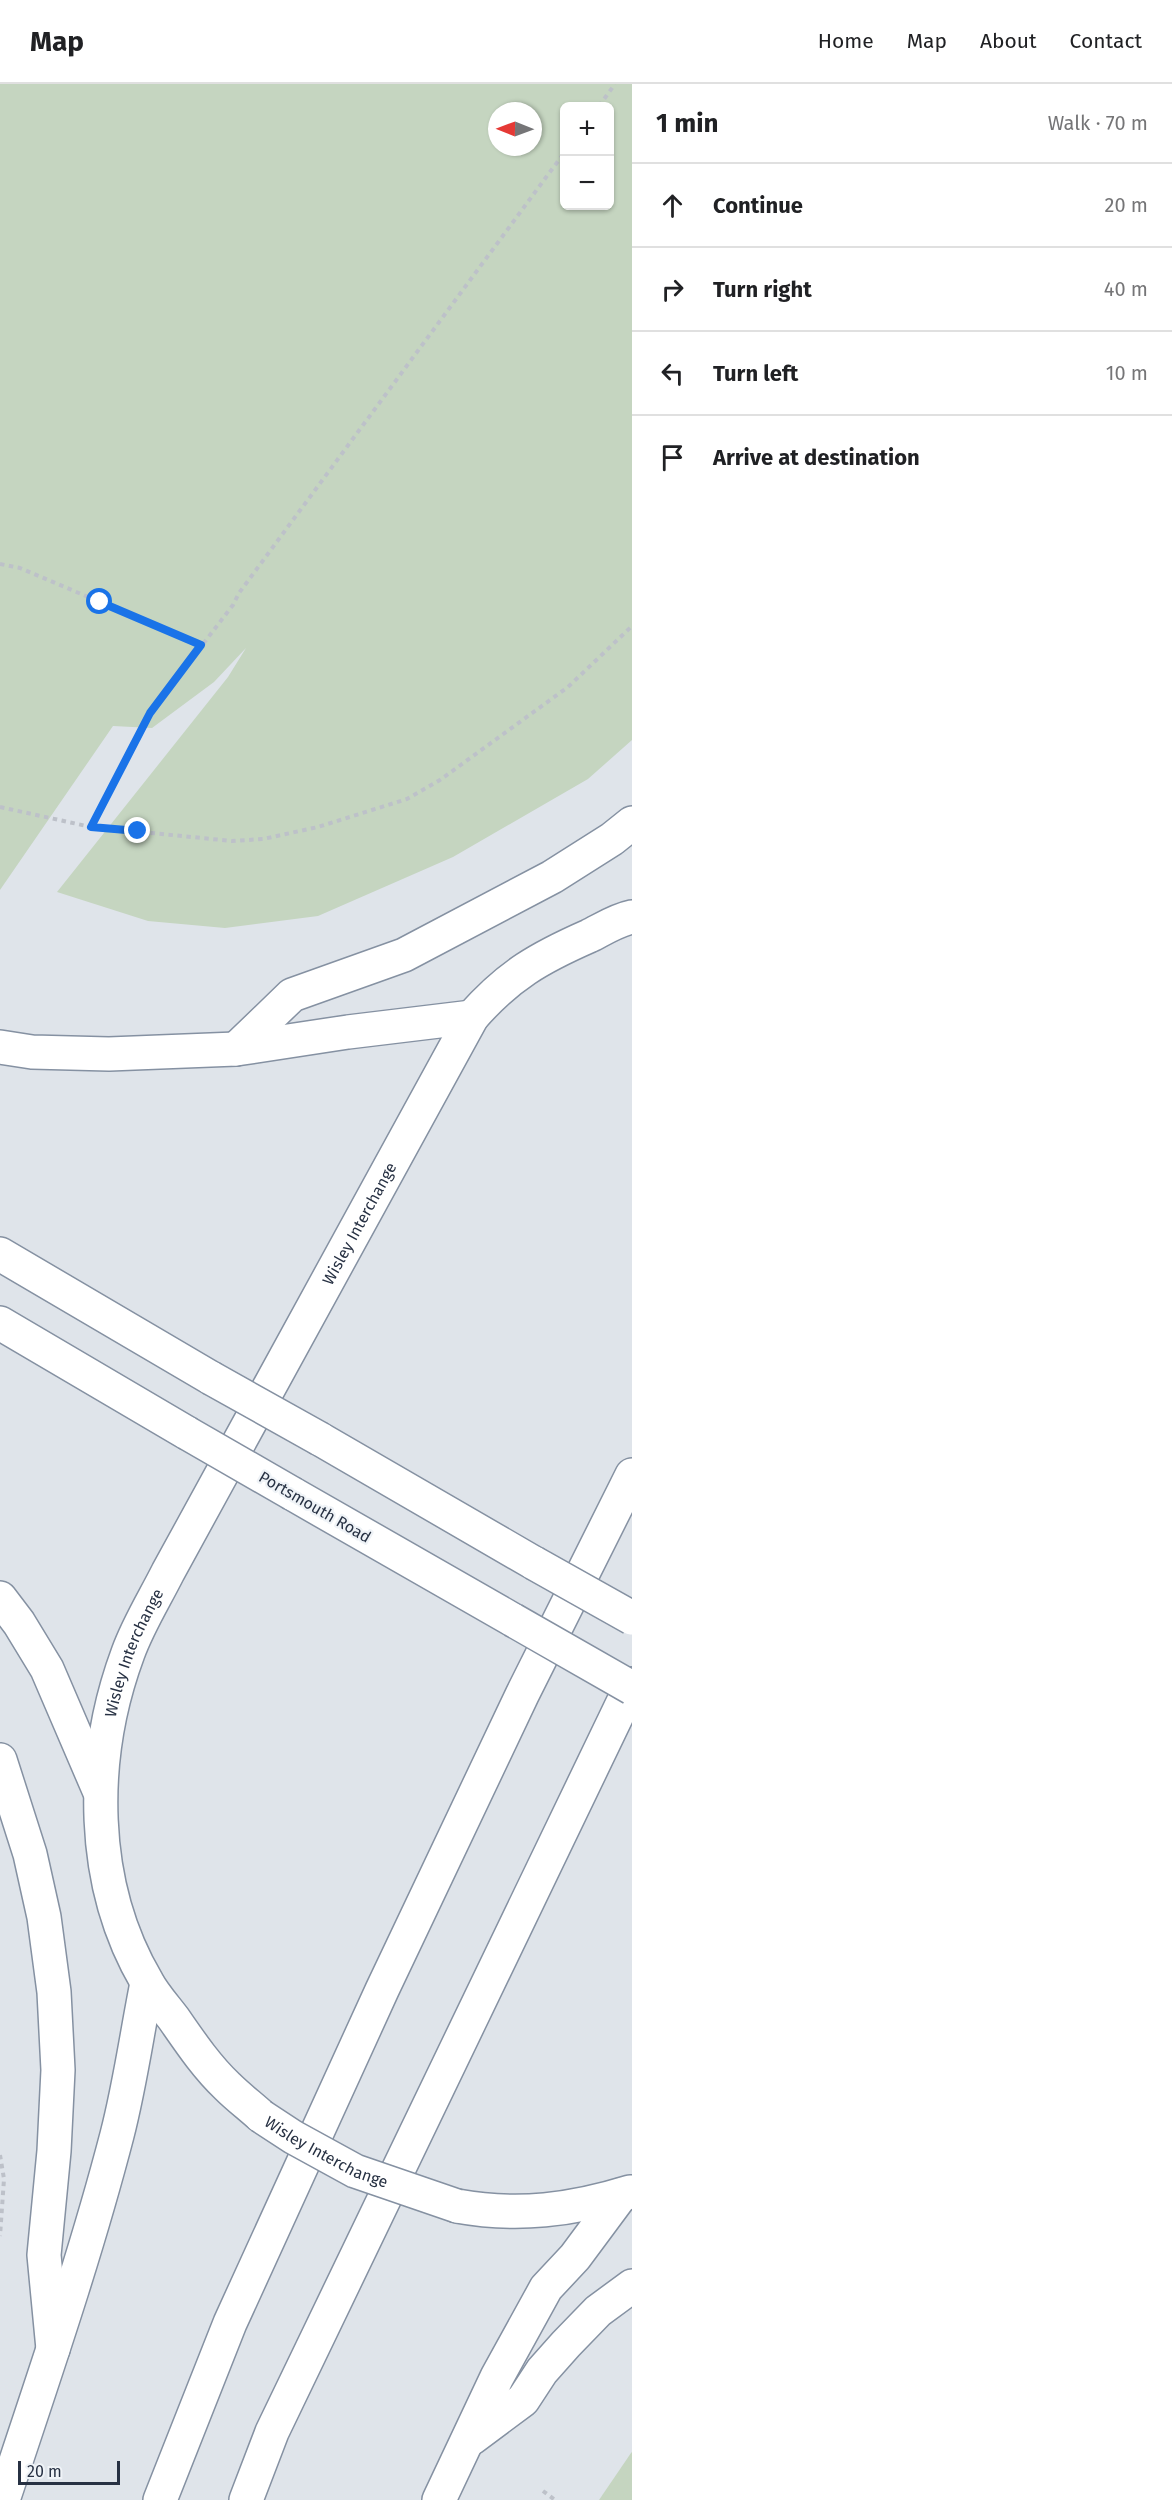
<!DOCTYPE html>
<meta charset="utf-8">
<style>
body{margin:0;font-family:"Fira Sans",sans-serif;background:#f2f2f2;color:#202124}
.controls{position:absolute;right:18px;top:18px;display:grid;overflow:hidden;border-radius:9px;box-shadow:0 2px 4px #0004}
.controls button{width:54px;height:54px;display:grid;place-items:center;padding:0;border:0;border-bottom:2px solid #e0e0e0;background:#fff;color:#202124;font:30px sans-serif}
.compass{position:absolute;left:488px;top:18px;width:54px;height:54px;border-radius:50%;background:#fff;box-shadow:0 2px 4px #0004;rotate:271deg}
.scale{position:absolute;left:18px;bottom:15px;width:102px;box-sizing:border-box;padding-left:6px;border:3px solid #273143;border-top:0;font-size:16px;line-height:21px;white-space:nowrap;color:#273143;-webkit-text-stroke:4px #eff3f7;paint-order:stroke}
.stop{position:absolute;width:18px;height:18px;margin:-14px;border:4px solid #1a73e8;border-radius:50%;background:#fff}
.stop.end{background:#1a73e8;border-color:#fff;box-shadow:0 2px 6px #0008}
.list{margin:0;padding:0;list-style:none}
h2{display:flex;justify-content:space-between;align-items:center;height:78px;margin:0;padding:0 24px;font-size:26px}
h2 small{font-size:20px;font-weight:400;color:#757577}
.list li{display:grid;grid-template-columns:39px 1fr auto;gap:18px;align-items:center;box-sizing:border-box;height:84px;padding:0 24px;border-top:2px solid #e0e0e0}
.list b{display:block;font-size:22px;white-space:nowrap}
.list em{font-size:20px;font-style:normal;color:#757577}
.icon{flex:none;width:33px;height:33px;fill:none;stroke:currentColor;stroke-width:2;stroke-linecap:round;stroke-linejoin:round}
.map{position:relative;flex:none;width:632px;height:2416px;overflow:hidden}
header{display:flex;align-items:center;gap:36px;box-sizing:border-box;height:84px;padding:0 30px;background:#fff;border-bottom:2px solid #e0e0e0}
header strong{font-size:28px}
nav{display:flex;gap:33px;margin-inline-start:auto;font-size:21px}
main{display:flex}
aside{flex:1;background:#fff}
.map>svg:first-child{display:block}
.green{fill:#c5d5c0;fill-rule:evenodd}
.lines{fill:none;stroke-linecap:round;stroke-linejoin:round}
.highway-casing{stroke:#8591a2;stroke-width:36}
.path{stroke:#bdc1c9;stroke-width:4;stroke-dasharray:4.5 4.5;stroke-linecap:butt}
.highway{stroke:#fff;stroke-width:33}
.highway-bridge-casing{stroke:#8591a2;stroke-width:36;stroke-linecap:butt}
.highway-bridge{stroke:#fff;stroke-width:33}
.route{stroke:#1a73e8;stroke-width:8}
.labels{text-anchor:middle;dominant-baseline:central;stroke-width:4.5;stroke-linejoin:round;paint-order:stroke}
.street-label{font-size:16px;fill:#273143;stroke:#eff3f7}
</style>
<header>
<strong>Map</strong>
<nav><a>Home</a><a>Map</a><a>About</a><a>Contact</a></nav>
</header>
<main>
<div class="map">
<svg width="632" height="2416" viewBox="0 0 632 2416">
<rect width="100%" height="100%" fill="#dfe4ea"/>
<g class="green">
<path d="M0,0H632V656L588,695L453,773L318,832L225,844L148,837L57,808L228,593L246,564L214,598L152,644L113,642L0,806ZM610,22V122H564V22ZM497,27H533V63H497Z"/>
<path d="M632,2368V2416H599L631,2369Z"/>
</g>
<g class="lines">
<g class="highway-casing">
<g id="highway">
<path d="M0,963L32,968L109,970L236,965L348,948L472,933"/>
<path d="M236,965L292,911L404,871L552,793L612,755L632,739"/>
<path d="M0,1170L211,1294"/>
<path d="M0,1239L187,1349"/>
<path d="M320,1355L534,1479"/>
<path d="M293,1410L513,1536"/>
<path d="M0,1514L19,1539L47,1585L99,1706"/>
<path d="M0,1676L30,1770L44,1833L54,1908L58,1986L54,2067L44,2171L53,2265"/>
<path id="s1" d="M261,2032C250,2022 238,2013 227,2002C206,1982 190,1958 174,1935C165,1923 154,1911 147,1898C89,1800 89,1674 128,1569C138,1541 155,1514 168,1488L472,933C509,891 539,874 589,852C603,845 617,836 632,833"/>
<path d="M457,2122C518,2133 572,2126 630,2108"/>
<path d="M472,2354L523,2316L542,2287L566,2260L598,2227L632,2202"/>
<path d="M3,2416C43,2295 85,2174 117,2051C130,2001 137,1949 147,1899"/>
<path d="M160,2416L230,2239L382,1906L522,1611L632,1391"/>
<path d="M246,2416L272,2348L632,1600"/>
<path d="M439,2416L497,2293L546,2204L575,2173L621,2111"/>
</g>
</g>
<g class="path">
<path d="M599,22L615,0"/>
<path d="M0,480L20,484L201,561"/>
<path d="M0,723L91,743L232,757L263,755L318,743L407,715L440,696L568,603L632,542"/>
<path d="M91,743L150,629L233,521L239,509L564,69"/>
<path d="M0,2071L4,2095L0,2152"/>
<path d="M543,2407L555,2416"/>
</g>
<use href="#highway" class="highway"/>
<g class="highway-bridge-casing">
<g id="highway-bridge">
<path d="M211,1294L320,1355"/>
<path d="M187,1349L293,1410"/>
<path d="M534,1479L632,1534"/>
<path d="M513,1536L632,1604"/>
<path id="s2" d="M261,2032L293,2053L355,2087L457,2122"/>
</g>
</g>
<use href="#highway-bridge" class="highway-bridge"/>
</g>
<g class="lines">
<path class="route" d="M100,518L201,561L150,629L91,743L138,747"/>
</g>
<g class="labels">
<g class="street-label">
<text stroke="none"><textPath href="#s1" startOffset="1005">Wisley Interchange</textPath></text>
<text transform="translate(315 1423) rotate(30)">Portsmouth Road</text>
<text stroke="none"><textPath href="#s1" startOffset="519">Wisley Interchange</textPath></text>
<text stroke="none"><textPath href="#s2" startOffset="75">Wisley Interchange</textPath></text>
</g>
</g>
</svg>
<div class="controls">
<button>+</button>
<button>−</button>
</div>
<svg class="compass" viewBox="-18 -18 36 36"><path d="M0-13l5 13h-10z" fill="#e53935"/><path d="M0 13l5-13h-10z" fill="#757577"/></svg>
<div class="scale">20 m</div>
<div class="stop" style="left:100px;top:518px"></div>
<div class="stop end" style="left:138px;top:747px"></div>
</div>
<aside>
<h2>1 min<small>Walk · 70 m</small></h2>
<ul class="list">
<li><svg class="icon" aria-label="ahead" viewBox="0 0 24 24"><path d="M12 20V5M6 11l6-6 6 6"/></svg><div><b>Continue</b></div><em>20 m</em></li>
<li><svg class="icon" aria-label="right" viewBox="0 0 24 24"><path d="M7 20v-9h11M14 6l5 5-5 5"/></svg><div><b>Turn right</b></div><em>40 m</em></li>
<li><svg class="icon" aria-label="left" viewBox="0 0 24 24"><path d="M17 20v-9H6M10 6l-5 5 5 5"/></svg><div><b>Turn left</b></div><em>10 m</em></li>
<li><svg class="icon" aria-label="arrive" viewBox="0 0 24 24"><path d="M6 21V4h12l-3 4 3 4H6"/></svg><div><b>Arrive at destination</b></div></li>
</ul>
</aside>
</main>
